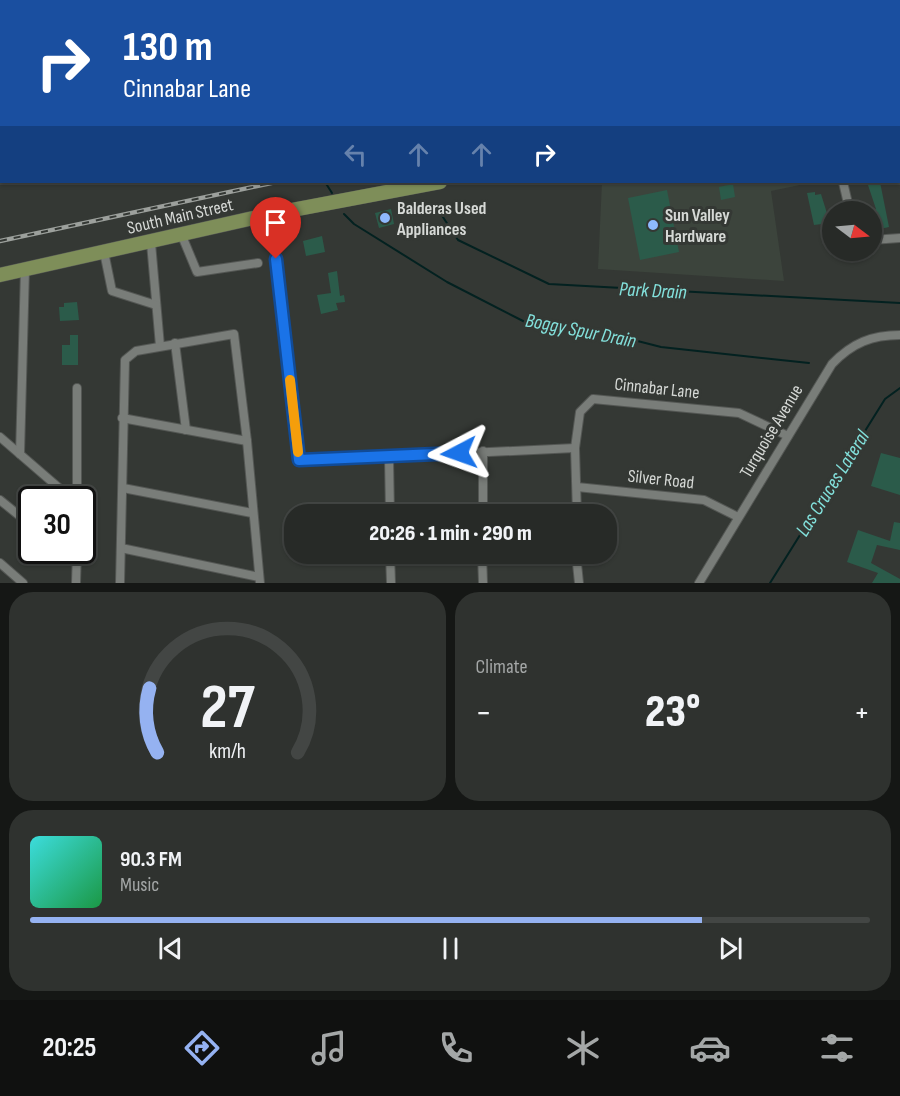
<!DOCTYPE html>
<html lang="en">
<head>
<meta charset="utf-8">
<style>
	:root { --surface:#272a27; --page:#2f322f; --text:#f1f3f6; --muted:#a4a7a7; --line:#434644; --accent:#95b2f1 }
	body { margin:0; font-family:"Sofia Sans Condensed",sans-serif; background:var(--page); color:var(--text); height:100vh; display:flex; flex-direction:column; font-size:22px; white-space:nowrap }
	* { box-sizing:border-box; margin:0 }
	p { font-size:20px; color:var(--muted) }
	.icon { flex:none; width:33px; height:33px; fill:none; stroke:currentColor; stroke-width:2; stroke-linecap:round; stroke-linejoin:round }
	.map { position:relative; height:583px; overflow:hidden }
	.drawer { display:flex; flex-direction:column; gap:9px; padding:9px; background:#151715; flex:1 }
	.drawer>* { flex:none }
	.banner { position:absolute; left:0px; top:0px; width:900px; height:183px; box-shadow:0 2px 4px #0004,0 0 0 2px var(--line); background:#1a4fa0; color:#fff; overflow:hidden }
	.needle { width:39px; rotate:106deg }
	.fabs { position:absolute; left:822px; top:201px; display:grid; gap:12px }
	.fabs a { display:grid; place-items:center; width:60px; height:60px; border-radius:50%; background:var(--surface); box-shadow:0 2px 4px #0004,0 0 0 2px var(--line); font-size:30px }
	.speed { position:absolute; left:18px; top:486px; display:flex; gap:12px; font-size:30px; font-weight:700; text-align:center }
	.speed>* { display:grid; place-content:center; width:78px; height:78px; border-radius:50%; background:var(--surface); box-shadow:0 2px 4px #0004,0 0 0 2px var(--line); line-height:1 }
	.speed .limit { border:3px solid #111; border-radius:9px; background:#fff; color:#111 }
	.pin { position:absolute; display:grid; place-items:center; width:51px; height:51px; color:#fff; margin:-62px -26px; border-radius:50% 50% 50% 0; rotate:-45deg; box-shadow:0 0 6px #0007 }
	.pin .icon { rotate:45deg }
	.me { position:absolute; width:66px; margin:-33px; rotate:266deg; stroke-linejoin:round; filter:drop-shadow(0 0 4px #0008) }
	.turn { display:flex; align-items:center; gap:21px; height:126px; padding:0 24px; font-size:27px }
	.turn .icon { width:78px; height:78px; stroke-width:2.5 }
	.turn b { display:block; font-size:42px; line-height:51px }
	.lanes { display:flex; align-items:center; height:57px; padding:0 24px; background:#0003; justify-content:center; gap:30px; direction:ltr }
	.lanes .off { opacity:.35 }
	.big { font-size:45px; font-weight:800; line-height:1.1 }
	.drawer .tile { flex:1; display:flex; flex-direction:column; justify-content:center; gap:9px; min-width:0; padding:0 21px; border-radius:24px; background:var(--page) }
	.drawer .dial { align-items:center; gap:0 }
	.dial svg { height:156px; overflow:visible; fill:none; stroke:var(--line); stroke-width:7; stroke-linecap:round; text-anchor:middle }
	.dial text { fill:var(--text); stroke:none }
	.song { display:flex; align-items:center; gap:18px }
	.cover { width:72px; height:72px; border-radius:9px; background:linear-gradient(135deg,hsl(180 70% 55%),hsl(140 70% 35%)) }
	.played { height:6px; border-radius:3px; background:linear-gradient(90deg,var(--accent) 80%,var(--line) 80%) }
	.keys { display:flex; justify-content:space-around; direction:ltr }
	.heat { display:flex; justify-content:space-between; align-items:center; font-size:33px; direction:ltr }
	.drawer .tiles { flex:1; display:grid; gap:9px; grid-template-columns:1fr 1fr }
	.tile:last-child { grid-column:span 2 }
	.trip { position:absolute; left:284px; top:504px; width:333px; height:60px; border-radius:24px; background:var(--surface); box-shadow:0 2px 4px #0004,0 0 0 2px var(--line); font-weight:800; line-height:60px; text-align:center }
	.tabs { display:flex; height:96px; justify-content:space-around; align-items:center; background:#101110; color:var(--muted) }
	.tabs .icon { width:42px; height:42px }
	.tabs .on { color:var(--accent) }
	.tabs b { font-size:27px; color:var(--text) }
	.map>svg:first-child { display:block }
</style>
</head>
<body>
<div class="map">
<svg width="900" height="583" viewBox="0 0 900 583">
	<rect width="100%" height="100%" fill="#343834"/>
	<path fill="#3c443c" d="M602 182H814L771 191 784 281 598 269Z"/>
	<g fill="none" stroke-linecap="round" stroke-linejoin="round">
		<g stroke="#032120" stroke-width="2">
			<path d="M206 0 207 2"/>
			<path d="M316 0 317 2"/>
			<path d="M325 182 332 193"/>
			<path d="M435 205 458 240 549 284 900 303"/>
			<path d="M344 214 354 224 447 282 525 322 571 324 661 347 809 363"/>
			<path d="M770 583 885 399 900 388"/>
		</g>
	</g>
	<g fill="#2b5b4a">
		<path d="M867 182H880L889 227 875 230 872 210 876 209Z"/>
		<path d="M733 184 735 197 721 200 719 187Z"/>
		<path d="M667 190 679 252 640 260 628 198Z"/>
		<path d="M815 192V195L821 194 830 223 814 225 807 193Z"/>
		<path d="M391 209 394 224 379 228 375 213Z"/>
		<path d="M322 236 325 252 306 256 303 241Z"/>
		<path d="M337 271 340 296 344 295 345 302 336 303 338 310 321 314 317 295 331 293 328 273Z"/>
		<path d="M77 302 79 320 60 321 59 307H64V303Z"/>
		<path d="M70 335H78V365H62V345H70Z"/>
		<path d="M881 453 900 458V495L871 486Z"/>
		<path d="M894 522 900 523V550L877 545 871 563 900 579V583H872L878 573 847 562 858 530 890 541Z"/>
	</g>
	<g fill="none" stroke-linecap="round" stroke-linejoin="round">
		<g stroke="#545754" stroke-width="10">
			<g id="street">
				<path d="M485 0V2"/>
				<path d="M653 0 654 2"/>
				<path d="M778 2 785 0"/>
				<path d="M843 182 850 212"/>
				<path d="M271 214 299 461 575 448"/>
				<path d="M182 236 197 272 258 263"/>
				<path d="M872 240 900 238"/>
				<path d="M151 243 160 346"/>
				<path d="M104 252 112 291 156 305"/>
				<path d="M175 343 186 430"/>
				<path d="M122 418 247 441"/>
				<path d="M0 437 73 500"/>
				<path d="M20 454 25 269"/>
				<path d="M389 458 390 514"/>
				<path d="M577 487 704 500 738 517"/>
				<path d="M123 488 252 513"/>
				<path d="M0 500 32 526"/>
				<path d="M77 500V388"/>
				<path d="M483 514V451"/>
				<path d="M577 514 575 448 580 412 593 399 739 413 788 436"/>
				<path d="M121 548 259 577"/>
				<path d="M60 550 77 564"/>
				<path d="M390 554 391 583"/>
				<path d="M482 554 483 583"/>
				<path d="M576 554 579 583"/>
				<path d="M0 563 23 583"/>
				<path d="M76 583 77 550"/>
				<path d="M120 583 125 360 136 351 234 334 247 441 260 583"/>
				<path d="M699 583 832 364C852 343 872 335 900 335"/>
			</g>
		</g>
		<g stroke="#545754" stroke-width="15">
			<g id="primary">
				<path d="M898 92 900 91"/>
				<path d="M0 275 271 214 440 182"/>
			</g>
		</g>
		<use href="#street" stroke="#797d79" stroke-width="8"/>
		<use href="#primary" stroke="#7e8e59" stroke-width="14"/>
		<g stroke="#9ca09c" stroke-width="4.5">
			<g id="rail">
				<path d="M898 46H900"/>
				<path d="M0 241 276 182"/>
			</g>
		</g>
		<use href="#rail" stroke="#343834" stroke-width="2" stroke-dasharray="7" stroke-linecap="butt"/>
	</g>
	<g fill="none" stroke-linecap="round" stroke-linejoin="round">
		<g stroke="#114b97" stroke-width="15">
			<path id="route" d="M276 259 299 460 459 453"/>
		</g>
		<use href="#route" stroke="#1a73e8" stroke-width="10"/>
		<path stroke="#f59e0b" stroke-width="10" d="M290 380 298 452"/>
	</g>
	<g fill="#8eb9fd" stroke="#343834" stroke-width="2">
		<circle cx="385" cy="218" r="6"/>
		<circle cx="653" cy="225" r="6"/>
	</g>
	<g text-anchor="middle" stroke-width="6" stroke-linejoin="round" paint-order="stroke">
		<g font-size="18" font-weight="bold" fill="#d6d9d6" stroke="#343834" text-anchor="start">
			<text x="397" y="214">Balderas Used<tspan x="397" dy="21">Appliances</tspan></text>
			<text x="665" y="221">Sun Valley<tspan x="665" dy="21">Hardware</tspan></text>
		</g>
		<g font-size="18" fill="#d6d9d6" stroke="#343834">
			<text transform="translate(180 216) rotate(-13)" y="6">South Main Street</text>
			<text transform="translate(657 388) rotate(6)" y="6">Cinnabar Lane</text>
			<text transform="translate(771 431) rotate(-59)" y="6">Turquoise Avenue</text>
			<text transform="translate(661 479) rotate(6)" y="6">Silver Road</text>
		</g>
		<g font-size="20" font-style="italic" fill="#83e1dc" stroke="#343834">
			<text transform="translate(653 290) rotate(3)" y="7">Park Drain</text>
			<text transform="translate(581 330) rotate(11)" y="7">Boggy Spur Drain</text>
			<text transform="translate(832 483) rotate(-58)" y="7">Las Cruces Lateral</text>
		</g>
	</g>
</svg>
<div class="fabs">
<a><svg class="needle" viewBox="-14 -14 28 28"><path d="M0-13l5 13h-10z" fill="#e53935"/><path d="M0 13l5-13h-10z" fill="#a4a7a7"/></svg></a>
</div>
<div class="speed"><div class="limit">30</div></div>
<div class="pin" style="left:276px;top:259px;background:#d93025"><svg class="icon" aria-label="arrive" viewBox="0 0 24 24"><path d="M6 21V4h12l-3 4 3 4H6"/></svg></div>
<svg class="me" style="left:459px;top:453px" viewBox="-20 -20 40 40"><path d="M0-17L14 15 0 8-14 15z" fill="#1a73e8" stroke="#fff" stroke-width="4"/></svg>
<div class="trip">20:26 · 1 min · 290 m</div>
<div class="banner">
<div class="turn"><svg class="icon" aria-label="right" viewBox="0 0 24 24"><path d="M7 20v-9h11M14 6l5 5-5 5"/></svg><div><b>130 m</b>Cinnabar Lane</div></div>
<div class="lanes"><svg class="icon off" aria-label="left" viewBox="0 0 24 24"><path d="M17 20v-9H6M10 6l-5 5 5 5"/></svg><svg class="icon off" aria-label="ahead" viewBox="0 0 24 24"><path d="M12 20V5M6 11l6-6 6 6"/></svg><svg class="icon off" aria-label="ahead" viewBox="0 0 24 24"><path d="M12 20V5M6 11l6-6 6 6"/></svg><svg class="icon" aria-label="right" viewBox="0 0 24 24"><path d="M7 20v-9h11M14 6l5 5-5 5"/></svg></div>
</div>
</div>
<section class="drawer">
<div class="tiles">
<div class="tile dial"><svg viewBox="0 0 100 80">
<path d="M14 69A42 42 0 1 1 86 69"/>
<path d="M14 69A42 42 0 0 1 10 36" stroke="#95b2f1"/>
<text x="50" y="56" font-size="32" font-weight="700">27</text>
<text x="50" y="72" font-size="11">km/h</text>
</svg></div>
<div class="tile"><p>Climate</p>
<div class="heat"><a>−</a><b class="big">23°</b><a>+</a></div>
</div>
<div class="tile">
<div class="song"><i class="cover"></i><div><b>90.3 FM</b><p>Music</p></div></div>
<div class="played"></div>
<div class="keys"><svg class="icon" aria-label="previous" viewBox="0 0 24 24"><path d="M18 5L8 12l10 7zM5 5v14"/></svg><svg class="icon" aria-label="pause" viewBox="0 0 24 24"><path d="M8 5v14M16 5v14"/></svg><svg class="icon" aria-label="next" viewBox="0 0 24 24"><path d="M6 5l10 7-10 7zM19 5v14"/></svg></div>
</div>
</div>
</section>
<nav class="tabs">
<b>20:25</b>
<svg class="icon on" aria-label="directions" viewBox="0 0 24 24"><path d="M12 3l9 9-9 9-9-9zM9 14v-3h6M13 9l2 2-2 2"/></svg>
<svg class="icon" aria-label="music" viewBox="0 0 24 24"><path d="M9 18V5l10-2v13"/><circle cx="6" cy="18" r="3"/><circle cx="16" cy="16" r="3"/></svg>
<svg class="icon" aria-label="phone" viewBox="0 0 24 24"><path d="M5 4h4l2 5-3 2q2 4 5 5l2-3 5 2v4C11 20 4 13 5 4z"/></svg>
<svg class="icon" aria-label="climate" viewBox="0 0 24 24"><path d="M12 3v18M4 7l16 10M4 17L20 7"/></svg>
<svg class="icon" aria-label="car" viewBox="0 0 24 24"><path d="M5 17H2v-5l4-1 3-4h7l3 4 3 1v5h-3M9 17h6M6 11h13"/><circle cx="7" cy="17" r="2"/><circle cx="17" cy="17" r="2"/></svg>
<svg class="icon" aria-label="filters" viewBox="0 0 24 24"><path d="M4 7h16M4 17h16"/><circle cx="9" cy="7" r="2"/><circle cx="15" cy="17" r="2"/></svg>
</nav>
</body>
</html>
